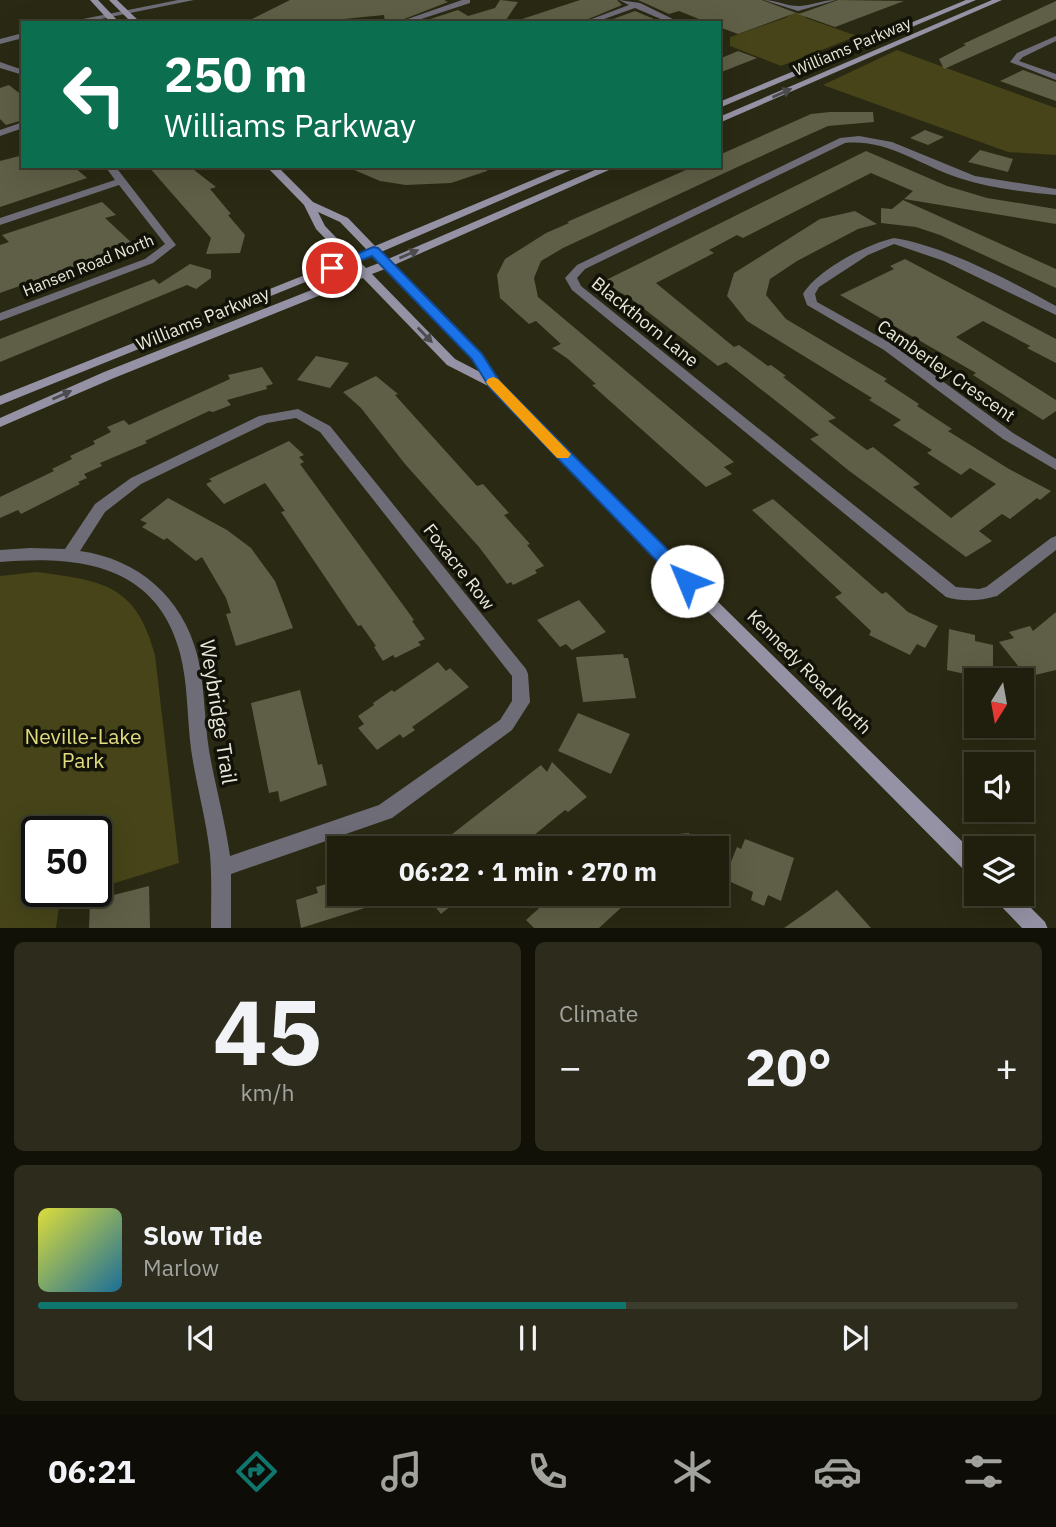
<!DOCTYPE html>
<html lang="en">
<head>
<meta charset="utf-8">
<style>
	:root { --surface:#201f0e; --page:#2d2c1c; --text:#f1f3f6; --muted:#a2a29e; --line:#3d3d2e; --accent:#0f766e }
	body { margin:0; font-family:"IBM Plex Sans",sans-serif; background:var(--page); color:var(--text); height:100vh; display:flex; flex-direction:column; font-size:26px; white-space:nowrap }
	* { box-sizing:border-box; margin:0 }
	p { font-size:23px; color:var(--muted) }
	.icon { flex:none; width:38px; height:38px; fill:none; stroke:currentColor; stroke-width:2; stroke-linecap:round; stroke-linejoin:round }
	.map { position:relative; height:928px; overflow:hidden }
	.panel { display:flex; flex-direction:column; gap:14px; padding:14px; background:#121108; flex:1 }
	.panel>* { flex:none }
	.hud { position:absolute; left:21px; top:21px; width:700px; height:147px; border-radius:0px; box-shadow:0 7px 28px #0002,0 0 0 2px var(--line); background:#0b6e4f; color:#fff; overflow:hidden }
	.needle { width:46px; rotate:191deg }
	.tools { position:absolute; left:964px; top:668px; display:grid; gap:14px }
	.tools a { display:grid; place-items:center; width:70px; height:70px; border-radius:0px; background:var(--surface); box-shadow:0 7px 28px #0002,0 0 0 2px var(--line); font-size:35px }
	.speed { position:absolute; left:21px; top:816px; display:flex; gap:14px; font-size:35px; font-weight:700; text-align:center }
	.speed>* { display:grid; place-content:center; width:91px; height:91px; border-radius:50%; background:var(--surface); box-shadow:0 7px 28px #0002,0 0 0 2px var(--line); line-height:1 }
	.speed .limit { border:4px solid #111; border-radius:10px; background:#fff; color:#111 }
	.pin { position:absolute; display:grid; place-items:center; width:60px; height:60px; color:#fff; margin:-30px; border:4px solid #fff; border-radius:50%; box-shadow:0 2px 7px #0007 }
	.me { position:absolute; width:77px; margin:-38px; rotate:315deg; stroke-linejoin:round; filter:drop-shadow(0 0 5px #0008) }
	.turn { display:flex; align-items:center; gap:24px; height:147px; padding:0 28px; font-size:32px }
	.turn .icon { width:91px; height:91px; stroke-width:2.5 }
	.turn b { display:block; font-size:49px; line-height:60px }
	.big { font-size:52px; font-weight:700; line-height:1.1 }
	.panel .tile { flex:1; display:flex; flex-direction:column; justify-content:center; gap:10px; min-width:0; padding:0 24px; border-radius:10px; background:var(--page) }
	.panel .dial { align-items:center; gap:0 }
	.dial b { font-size:91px; line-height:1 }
	.song { display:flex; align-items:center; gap:21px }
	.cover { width:84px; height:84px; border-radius:10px; background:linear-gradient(135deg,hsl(60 70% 55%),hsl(200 70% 35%)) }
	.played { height:7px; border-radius:4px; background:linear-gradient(90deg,var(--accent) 60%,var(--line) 60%) }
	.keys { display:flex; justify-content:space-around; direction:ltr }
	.heat { display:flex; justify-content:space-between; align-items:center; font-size:38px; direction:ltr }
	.panel .tiles { flex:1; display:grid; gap:14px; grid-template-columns:1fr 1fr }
	.tile:last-child { grid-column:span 2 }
	.trip { position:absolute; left:327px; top:836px; width:402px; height:70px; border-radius:0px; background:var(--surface); box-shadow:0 7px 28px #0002,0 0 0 2px var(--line); font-weight:700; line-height:70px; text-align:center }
	.tabs { display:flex; height:112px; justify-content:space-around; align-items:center; background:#0d0c06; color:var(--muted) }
	.tabs .icon { width:49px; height:49px }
	.tabs .current { color:var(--accent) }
	.tabs b { font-size:32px; color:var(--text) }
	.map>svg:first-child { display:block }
</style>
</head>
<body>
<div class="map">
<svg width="1056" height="929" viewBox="0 0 1056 929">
	<rect width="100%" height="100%" fill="#2a2913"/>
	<g fill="#464418">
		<path d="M793 13H802L806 18 857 36 781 66 730 46V37L785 18Z"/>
		<path d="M897 50 1056 108V155L1008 152 823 85Z"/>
		<path d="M37 572C103 581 136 584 155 655L179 863 96 889V831H37V891H89L60 899 56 928H0V576Z"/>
	</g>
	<g fill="#5f5e46">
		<path d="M290 0H444L448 2 394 23H385L384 15 304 23H244Z"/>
		<path d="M500 0 518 2 504 23H418L458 10 468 16 495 8Z"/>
		<path d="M580 0H617L622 5 579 23H519V20Z"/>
		<path d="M638 0H762L799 14 838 0 904 1 835 27 795 13 738 34 719 27V23H709L679 11 669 14Z"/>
		<path d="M1056 1V19L944 69 939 59 966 45 963 44Z"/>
		<path d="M635 11 654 19 644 23H602Z"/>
		<path d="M738 51 757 58 719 73V59Z"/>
		<path d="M1023 70 1056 82V101L1000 81Z"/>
		<path d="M9 85 23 96V120L6 125 0 119V88Z"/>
		<path d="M830 112H873L874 122 828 126 744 164 563 248 541 261 534 278 538 297 734 462 724 467 732 474 706 487 592 385 596 384 568 359 552 348 561 344 536 321 529 324 500 298 497 275 505 259 546 233 569 223 567 222 695 166H719V155L811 114Z"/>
		<path d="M925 130 944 137 928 145 910 138Z"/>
		<path d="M980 150 1013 159 1008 172 968 162Z"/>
		<path d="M866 151 947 186 987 198 1056 209V224L904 199 913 191 871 173 743 238 737 235 709 250 714 253 656 283 734 347 739 345 768 366 771 365 786 376 783 377 836 418 828 421 867 450 873 447 896 465 920 484 913 487 951 518 996 484 970 468 961 475 927 453 932 450 893 425 901 420 869 400 872 398 747 321 727 296 734 273 820 219 855 211 877 224 858 229 797 261 770 279 766 295 786 319 887 379 884 381 919 404 917 406 952 429 948 431 1009 469 1051 491 1040 500 1037 498 1010 519 1002 514 979 531 992 541 966 557 848 470 810 439 819 435 734 368 726 362 718 366 630 298 602 282Z"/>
		<path d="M23 155V166H73L87 178 0 207V161Z"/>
		<path d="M148 166H189L216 187 210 189 231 214 228 215 245 235 240 253 206 254 211 238Z"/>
		<path d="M345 166H487V171L451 183 406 185 380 181Z"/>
		<path d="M903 200 1056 269V288L940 235 916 227 881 223V208L892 209Z"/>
		<path d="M102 202 116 215 105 218 134 245 0 293V245L9 242 2 235Z"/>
		<path d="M905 259 1056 339V363L1027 348 1030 346 983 321 956 337 1056 400V411L1043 420 973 375 976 373 840 295 894 269 890 266Z"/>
		<path d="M190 264 211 270V278L196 289 187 285 0 362V339L154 279 159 284Z"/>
		<path d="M316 356 349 363 330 388 297 380Z"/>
		<path d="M262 367 273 384 266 386 267 389 227 400 231 405 213 412 209 411 145 441 147 443 100 463 102 466 84 474 87 478 78 482 80 484 21 514 18 510 0 518V497L54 471 52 469 72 459 70 456 95 444 93 441 111 432 107 427 124 420 129 425 230 379 228 375Z"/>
		<path d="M376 376 398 394 395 395 477 486 483 484 509 513 504 515 530 544 527 545 544 566 535 570 537 573 513 585 511 582 507 584 479 547 405 464 361 408 343 392Z"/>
		<path d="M289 441 304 455 299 457 304 462 300 464 414 620 412 621 425 639 418 642 421 645 395 658 393 655 383 661 374 647 376 646 361 625 358 626 281 512 285 511 265 483 224 504 206 484 212 481 209 479Z"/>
		<path d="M168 498 227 530 251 548 275 581 293 628 236 646 226 614 231 613 226 598 202 557 196 561 167 538 164 540 142 527 147 523 140 520Z"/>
		<path d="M773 499 882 594 886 592 908 612 938 626 925 648 917 644 910 655 869 635 871 631 835 597 842 593 752 510Z"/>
		<path d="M579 600 606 632 572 650 566 644 560 647 537 620Z"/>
		<path d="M1056 612V670L1027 677 999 642 1014 638 1009 632 1030 626 1033 631Z"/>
		<path d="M949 629 975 635V641L993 645V671L983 669V678L947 670Z"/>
		<path d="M623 654 624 658H628L636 698 583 702 576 657Z"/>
		<path d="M438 662 446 671 450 668 469 687 412 727 415 730 403 738 400 734 377 750 358 728 364 724 358 716 374 705 373 703 392 690 394 692Z"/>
		<path d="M300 690 318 765 322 764 327 785 280 802 278 791 269 793 251 703Z"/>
		<path d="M578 713 630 734 611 774 558 751Z"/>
		<path d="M552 762 587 797 568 812 565 810 517 849H433L541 765 547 772Z"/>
		<path d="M689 833 693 849H618V840Z"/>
		<path d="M745 839 794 858 781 901 768 895 764 906 751 900 753 892 724 879 737 847 741 849Z"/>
		<path d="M340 880V894H400V897L301 928 296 900 318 893 316 887Z"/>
		<path d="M149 886 150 928H89L90 901Z"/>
		<path d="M837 890 871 928H784L807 912Z"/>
		<path d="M425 894H465L441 914Z"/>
		<path d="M555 894H636L599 928H534L526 920Z"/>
	</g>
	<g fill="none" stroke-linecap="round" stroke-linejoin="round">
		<g fill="#6d6c77" fill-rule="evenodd">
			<path d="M178 0H194L81 23H63Z"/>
			<path d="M462 0H470V3L409 23H396Z"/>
			<path d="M619 0 640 3 681 23H670L635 8 593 23H581L629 5Z"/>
			<path d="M764 0C776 0 789 7 800 6 812 5 823 0 836 0L798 11Z"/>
			<path d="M23 33V38L0 44V39Z"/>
			<path d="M1056 36V41L1023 57 1019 61 1056 74V80L1010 62 1017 53Z"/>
			<path d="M0 62 23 70V75L0 68Z"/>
			<path d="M23 122V128L0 136V130Z"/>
			<path d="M859 136 892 142 975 176 1056 189V195C1023 192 990 188 959 178 919 165 888 139 845 143L585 269 577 278 581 286 956 587 979 589 986 587 1051 538 1056 536V550L997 596C980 601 963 602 946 597L572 290 565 278 577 265 840 138Z"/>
			<path d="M105 166H115L176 245 153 263 0 321V313L145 259 165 244 119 185 0 225V218L115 180Z"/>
			<path d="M894 238C945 246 1011 281 1056 306V315L944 261 894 244 868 255 819 287 815 294 817 302 892 344 1013 433 1056 459V470L1003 439 884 350 807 305 803 294C817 270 867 244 894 238Z"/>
			<path d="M298 409 330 426 526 669 528 674 530 702 512 730 392 818 231 874V929H211C211 904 212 879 210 854 206 818 196 784 191 749 187 717 188 684 180 653 157 564 78 555 0 562V550L30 548 65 549 95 504 131 478 259 416ZM296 418 320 432 512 676V701L500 720 379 805 230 856C225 820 215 785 209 750 204 718 205 685 197 654 182 597 138 559 80 551L105 512 141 484 267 423Z"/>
		</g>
		<g fill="#9492a4" fill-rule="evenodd">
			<path d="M90 0H98L120 23H111Z"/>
			<path d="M109 0H117L141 23H132Z"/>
			<path d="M966 0H976L719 108V102Z"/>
			<path d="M992 0H1002L719 123V117Z"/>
			<path d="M266 166H277L313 202 348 218 375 246 566 166H580L381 252 388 259 604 166H618L394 265 481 354 500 382 654 539 976 855V877L969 875 644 547 490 387 447 365 363 278 114 378 0 427V418L104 372 357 272 350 264 0 405V396L345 259 316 229 304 205ZM318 212 340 222 367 250 353 255 325 226ZM372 255 379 263 366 268 359 261ZM385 269 472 359 480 372 455 359 372 274Z"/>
			<path d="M993 894H1017L1045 922 1048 929H1023L996 901Z"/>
		</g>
	</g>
	<defs><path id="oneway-solid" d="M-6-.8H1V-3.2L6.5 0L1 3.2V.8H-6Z" transform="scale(1.75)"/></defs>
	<g fill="#4c4c4e">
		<use href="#oneway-solid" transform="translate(782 93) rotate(-24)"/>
		<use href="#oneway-solid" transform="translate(409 254) rotate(-23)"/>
		<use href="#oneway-solid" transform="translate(425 335) rotate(46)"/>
		<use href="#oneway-solid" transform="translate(62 395) rotate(-24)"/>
	</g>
	<path fill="#1a73e8" stroke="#114b97" stroke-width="2" d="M373 247 378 248 482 354 500 382 694 576 696 581 694 586H681L490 388 472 359 372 256 336 270 332 272 326 268Z"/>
	<path fill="#f59e0b" d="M493 377 498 379 568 451 571 454 568 458H557L488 385 486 382 488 379Z"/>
	<g text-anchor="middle" stroke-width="7" stroke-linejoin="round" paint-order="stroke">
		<g font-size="16" fill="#e9e9db" stroke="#121208">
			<text transform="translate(852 46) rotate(-23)" y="6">Williams Parkway</text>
			<text transform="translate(88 265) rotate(-22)" y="6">Hansen Road North</text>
		</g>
		<g font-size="18" fill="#e9e9db" stroke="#121208">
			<text transform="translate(203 319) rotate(-22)" y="6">Williams Parkway</text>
			<text transform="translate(645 322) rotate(39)" y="6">Blackthorn Lane</text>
			<text transform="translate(946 371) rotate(35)" y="6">Camberley Crescent</text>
			<text transform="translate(459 567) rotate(52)" y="6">Foxacre Row</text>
			<text transform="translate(809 672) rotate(45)" y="6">Kennedy Road North</text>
		</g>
		<g font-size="21" fill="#e9e9db" stroke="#121208">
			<text transform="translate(218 712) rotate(81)" y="7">Weybridge Trail</text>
		</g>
		<g font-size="21" fill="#e0dc7f" stroke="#121208">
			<text x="83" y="744">Neville-Lake<tspan x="83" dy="24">Park</tspan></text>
		</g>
	</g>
</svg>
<div class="tools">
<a><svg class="needle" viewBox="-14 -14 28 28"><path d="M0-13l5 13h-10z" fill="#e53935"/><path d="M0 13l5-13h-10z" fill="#a2a29e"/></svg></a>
<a><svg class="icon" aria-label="sound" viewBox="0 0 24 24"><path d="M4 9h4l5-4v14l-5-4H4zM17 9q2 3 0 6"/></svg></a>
<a><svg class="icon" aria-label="layers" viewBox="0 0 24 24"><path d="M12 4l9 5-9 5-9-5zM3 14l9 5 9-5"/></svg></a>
</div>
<div class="speed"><div class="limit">50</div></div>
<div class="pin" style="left:332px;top:268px;background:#d93025"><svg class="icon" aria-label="arrive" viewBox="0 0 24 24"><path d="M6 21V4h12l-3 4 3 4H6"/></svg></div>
<svg class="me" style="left:687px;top:581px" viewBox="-20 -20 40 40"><circle r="19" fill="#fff"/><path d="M0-13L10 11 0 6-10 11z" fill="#1a73e8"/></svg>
<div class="trip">06:22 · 1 min · 270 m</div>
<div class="hud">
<div class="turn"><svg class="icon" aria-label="left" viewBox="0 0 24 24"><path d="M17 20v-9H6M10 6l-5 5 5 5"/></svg><div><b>250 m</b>Williams Parkway</div></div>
</div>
</div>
<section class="panel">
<div class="tiles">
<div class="tile dial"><b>45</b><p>km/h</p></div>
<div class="tile"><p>Climate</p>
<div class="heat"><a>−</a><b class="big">20°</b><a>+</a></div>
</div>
<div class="tile">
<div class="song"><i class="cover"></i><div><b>Slow Tide</b><p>Marlow</p></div></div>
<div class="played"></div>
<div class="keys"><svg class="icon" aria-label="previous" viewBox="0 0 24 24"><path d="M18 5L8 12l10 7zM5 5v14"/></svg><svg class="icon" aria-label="pause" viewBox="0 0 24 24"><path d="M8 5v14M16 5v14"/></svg><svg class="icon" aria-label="next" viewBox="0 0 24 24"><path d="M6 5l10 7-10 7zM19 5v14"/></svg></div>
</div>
</div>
</section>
<nav class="tabs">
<b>06:21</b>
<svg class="icon current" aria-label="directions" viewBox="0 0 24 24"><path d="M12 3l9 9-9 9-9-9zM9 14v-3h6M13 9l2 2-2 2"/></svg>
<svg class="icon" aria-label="music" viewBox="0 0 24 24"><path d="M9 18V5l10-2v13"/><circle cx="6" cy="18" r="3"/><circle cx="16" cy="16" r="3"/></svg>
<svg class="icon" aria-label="phone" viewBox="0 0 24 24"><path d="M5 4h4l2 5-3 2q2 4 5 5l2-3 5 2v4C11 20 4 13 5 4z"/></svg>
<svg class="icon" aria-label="climate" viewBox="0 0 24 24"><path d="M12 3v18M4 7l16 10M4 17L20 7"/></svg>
<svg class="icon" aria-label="car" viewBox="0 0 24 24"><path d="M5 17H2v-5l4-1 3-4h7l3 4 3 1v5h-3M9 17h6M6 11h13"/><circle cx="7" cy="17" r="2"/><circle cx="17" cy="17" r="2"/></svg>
<svg class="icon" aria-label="filters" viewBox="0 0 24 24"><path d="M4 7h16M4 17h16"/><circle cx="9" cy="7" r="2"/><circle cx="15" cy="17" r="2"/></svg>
</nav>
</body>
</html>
